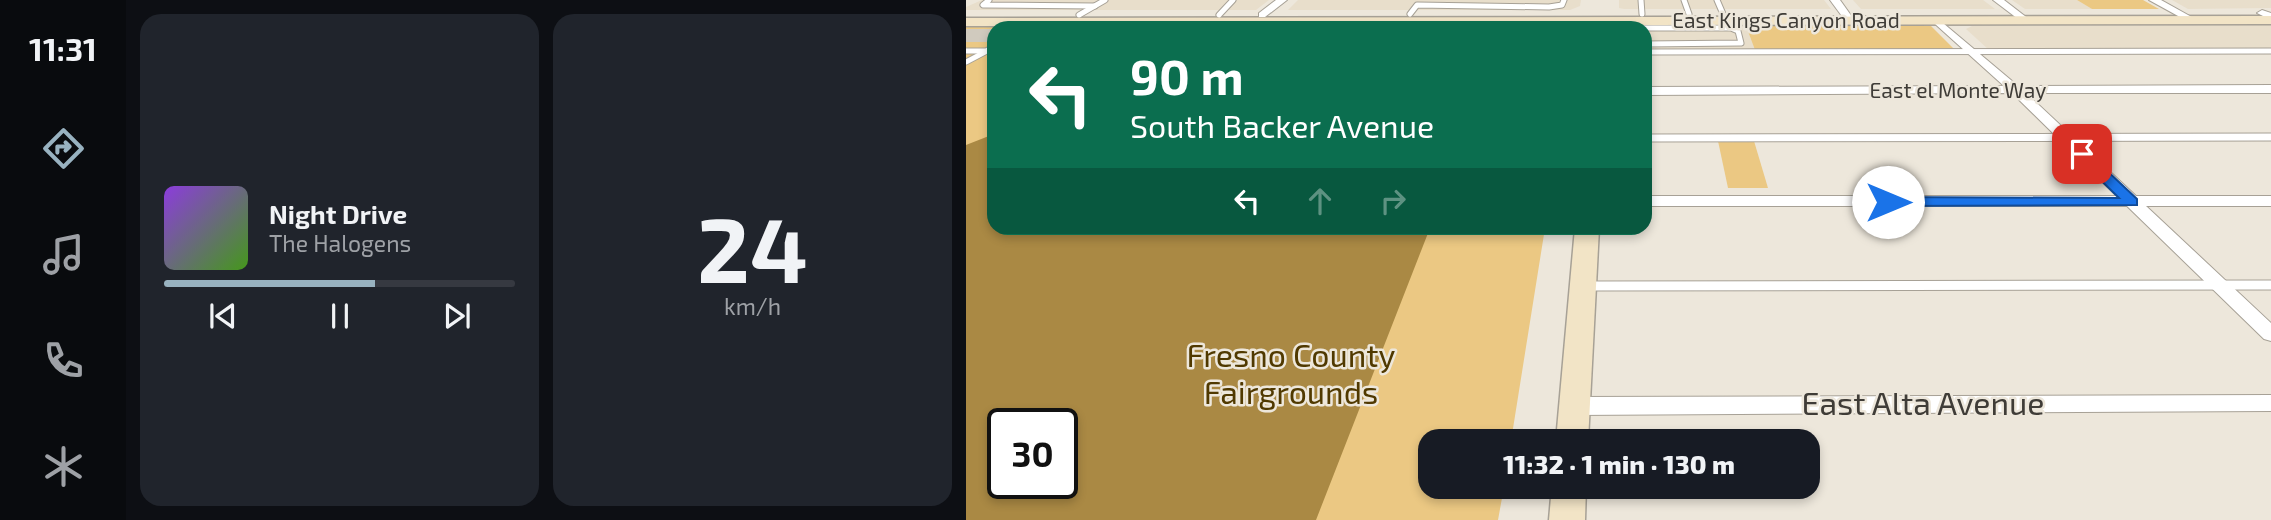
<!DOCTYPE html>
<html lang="en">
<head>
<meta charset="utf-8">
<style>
	:root { --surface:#171b24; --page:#20242c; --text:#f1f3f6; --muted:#9ea1a6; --line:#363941; --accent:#98b2c0 }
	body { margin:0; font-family:"Exo 2",sans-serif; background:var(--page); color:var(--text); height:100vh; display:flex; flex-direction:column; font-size:26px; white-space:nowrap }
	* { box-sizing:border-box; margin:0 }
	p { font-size:23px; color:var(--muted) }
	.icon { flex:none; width:38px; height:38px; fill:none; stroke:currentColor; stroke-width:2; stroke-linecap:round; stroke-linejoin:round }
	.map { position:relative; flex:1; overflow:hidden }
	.side { display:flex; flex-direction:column; gap:14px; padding:14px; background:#0d0f14; width:840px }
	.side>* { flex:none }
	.hud { position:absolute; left:21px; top:21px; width:665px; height:214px; border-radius:21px; box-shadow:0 4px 10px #0003; background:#0b6e4f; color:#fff; overflow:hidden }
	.speed { position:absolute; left:21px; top:408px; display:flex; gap:14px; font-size:35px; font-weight:700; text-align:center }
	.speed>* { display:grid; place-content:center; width:91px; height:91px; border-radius:50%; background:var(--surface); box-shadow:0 4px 10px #0003; line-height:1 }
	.speed .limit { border:4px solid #111; border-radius:10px; background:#fff; color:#111 }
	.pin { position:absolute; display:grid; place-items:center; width:60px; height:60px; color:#fff; margin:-30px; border-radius:14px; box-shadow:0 4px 10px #0006 }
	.me { position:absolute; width:77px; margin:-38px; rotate:90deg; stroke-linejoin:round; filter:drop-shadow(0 0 5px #0008) }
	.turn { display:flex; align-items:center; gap:24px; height:147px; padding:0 28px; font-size:32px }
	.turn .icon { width:91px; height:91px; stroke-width:2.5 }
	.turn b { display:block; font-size:49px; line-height:60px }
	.lanes { display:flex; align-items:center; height:66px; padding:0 28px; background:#0003; justify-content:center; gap:35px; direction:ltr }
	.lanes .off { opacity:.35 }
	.side .tile { flex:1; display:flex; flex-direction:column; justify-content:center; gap:10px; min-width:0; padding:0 24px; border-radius:21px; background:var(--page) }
	.side .dial { align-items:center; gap:0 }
	.dial b { font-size:91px; line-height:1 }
	.song { display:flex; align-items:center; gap:21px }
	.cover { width:84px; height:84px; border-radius:10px; background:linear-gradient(135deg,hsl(270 70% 55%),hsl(100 70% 35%)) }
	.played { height:7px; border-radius:4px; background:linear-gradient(90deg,var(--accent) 60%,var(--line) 60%) }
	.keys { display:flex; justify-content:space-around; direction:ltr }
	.side .tiles { flex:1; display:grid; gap:14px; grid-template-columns:repeat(2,1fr) }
	.trip { position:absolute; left:452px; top:429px; width:402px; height:70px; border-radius:21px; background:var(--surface); box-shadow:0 4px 10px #0003; font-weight:800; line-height:70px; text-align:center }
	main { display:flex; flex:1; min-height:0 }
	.menu { display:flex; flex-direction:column; width:126px; justify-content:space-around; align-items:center; background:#090b0e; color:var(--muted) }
	.menu .icon { width:49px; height:49px }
	.menu .selected { color:var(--accent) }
	.menu b { font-size:32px; color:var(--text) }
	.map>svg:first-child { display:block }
</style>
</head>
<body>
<main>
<nav class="menu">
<b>11:31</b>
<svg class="icon selected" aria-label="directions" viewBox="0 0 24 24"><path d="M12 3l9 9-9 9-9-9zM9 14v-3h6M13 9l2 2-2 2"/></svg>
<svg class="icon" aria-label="music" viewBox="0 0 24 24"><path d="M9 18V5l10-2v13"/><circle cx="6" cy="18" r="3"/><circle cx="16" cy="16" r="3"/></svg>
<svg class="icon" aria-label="phone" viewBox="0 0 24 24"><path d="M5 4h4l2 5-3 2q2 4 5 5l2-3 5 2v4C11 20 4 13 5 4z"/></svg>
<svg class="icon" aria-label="climate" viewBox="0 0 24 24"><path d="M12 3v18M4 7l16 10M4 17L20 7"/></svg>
</nav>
<section class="side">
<div class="tiles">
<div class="tile">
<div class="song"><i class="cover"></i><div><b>Night Drive</b><p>The Halogens</p></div></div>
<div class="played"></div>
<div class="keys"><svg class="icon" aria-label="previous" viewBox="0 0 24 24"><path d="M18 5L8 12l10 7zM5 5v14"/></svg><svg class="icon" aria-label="pause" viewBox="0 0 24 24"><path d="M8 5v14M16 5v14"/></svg><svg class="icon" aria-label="next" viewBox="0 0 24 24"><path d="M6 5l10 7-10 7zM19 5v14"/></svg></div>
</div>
<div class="tile dial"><b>24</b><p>km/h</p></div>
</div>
</section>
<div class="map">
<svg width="1305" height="520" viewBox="0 0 1305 520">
	<rect width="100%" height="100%" fill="#ede7db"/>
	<g fill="#e8decb">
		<path d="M16 0H303L290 10H0V7Z"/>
		<path d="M332 0H615L614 6 604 10H322Z"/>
		<path d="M653 0H858L865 9H658L653 8Z"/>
		<path d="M887 0H1017L1029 9H895Z"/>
		<path d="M1046 0H1111L1126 9H1059Z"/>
		<path d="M1206 0H1305V8L1222 9Z"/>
		<path d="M1305 25V50H1023L1000 29 1006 26Z"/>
		<path d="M658 26H780L789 50H679V28H653Z"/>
	</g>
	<g fill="#ebc883" fill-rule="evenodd">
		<path d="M1111 0H1177L1193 9H1126Z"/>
		<path d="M604 26 609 28H28V228H579L545 441H464V486L538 487 532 520H0V27ZM37 424H96V483H37Z"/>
		<path d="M780 26H965L989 50H789Z"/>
		<path d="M752 141H788L802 188H762Z"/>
	</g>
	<path fill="#aa8944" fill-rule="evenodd" d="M28 134V228H464L350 520H0V145ZM37 424H96V483H37Z"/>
	<rect fill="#d0cabe" x="0" y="29" width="28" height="13"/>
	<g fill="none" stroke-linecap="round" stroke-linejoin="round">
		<g stroke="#a7a196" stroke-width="7">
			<g id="service-far2">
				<path d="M23 0 17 5 129 6"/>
				<path d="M675 0 676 14"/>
				<path d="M718 0 723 14"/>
				<path d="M751 0 757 14"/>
				<path d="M444 14 451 5 583 7 596 5 598 0"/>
				<path d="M113 15 139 0"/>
				<path d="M253 15 267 0"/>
				<path d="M677 28H765L772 31 775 43 679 44"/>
				<path d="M0 51H20L28 47"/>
				<path d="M679 52 1305 51"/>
				<path d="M0 62 19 52"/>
			</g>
		</g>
		<g stroke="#a7a196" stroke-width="9">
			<path id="service-far1" d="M679 138 1305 137"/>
		</g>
		<g stroke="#a7a196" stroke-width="11">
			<path id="service" d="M621 286 1305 285"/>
		</g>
		<g stroke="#a7a196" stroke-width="2">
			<g id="minor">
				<path d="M310 0H321L299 17H293V13Z"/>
				<path d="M864 0H874L889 21 887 23H881Z"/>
				<path d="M1027 0H1038L1064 20 1056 22Z"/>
				<path d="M1183 0H1195L1231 20 1223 22Z"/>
				<path d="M1296 10 1305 13V20L1291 13Z"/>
				<path d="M971 18 1052 86 1305 85V93H1060L1170 196H1305V206H1180L1305 323V341L1298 339 1161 206H679V196H1151L1046 93 679 95V87L1038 86 968 23V19Z"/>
				<path d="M1305 395V411L608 415 600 412 597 406 600 400 608 397Z"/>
			</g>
		</g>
		<g stroke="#a7a196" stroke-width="3">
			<g id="secondary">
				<path d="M1305 16V24L0 26V18Z"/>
				<path d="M609 228H633L622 441H590Z"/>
				<path d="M586 486H620L619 520H583Z"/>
			</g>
		</g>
		<use href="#service-far2" stroke="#fff" stroke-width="5"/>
		<use href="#service-far1" stroke="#fff" stroke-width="7"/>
		<use href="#service" stroke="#fff" stroke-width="9"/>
		<use href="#minor" fill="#fff" fill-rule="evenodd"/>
		<use href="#secondary" fill="#f2e4c6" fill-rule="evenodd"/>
	</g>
	<path fill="#1a73e8" stroke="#114b97" stroke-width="2" d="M1116 150 1120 151 1171 199V205L922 206 915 202 922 197 1153 198 1111 157V151Z"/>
	<g text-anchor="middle" stroke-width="5" stroke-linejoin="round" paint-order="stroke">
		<g font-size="21" fill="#3f3c37" stroke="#ede7db">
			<text x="820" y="28">East Kings Canyon Road</text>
			<text x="992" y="98">East el Monte Way</text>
		</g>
		<g font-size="32" fill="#503900" stroke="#ede7db">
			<text x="325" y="367">Fresno County<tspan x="325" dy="37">Fairgrounds</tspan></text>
		</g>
		<g font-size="32" fill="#3f3c37" stroke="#ede7db">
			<text x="957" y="415">East Alta Avenue</text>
		</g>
	</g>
</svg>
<div class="speed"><div class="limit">30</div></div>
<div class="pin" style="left:1116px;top:154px;background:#d93025"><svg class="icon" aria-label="arrive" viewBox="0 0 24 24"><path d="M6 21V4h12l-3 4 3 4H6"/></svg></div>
<svg class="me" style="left:922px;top:202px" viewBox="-20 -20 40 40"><circle r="19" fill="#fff"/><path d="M0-13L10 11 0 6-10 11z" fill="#1a73e8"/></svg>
<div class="trip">11:32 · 1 min · 130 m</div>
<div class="hud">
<div class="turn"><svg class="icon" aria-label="left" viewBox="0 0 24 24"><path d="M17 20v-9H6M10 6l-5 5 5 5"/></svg><div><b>90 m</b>South Backer Avenue</div></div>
<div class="lanes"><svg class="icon" aria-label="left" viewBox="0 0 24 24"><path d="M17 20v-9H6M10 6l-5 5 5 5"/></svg><svg class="icon off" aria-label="ahead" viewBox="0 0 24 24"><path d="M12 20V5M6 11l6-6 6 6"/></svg><svg class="icon off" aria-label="right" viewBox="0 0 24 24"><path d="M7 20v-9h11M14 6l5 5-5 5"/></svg></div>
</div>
</div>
</main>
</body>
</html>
